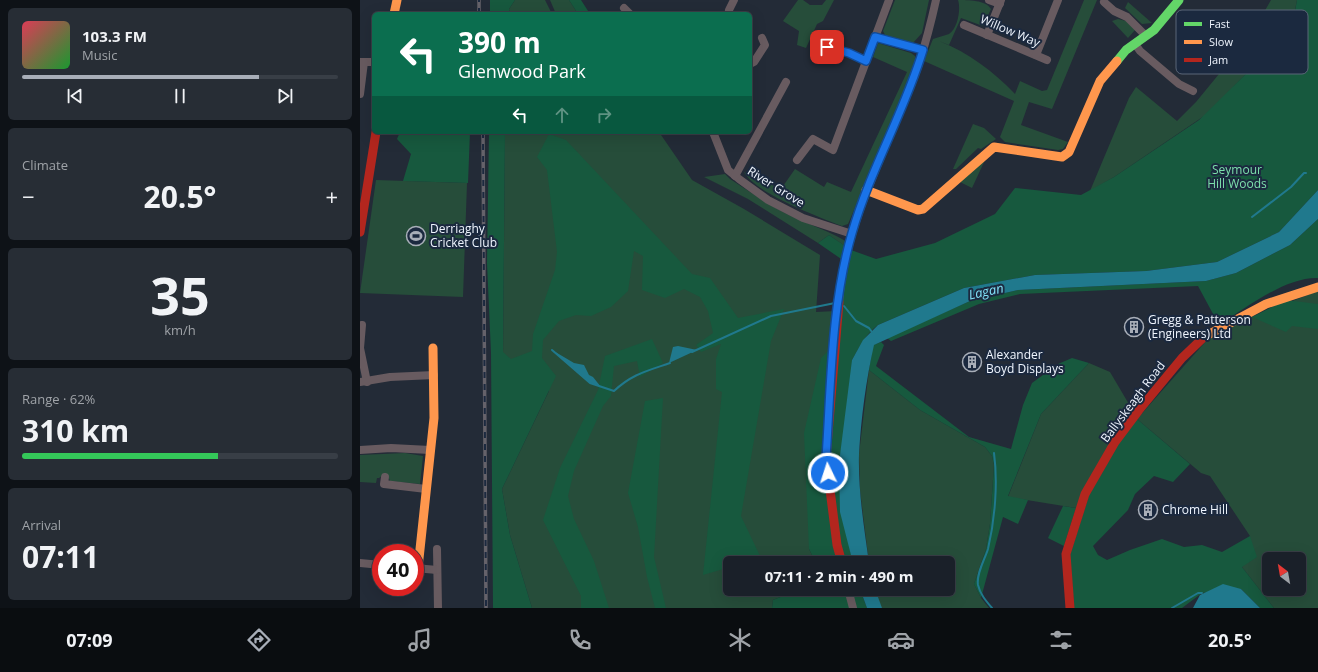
<!DOCTYPE html>
<html lang="en">
<head>
<meta charset="utf-8">
<style>
	:root { --surface:#1a2029; --page:#272d35; --text:#f1f3f6; --muted:#9fa3a8; --line:#383e46; --accent:#a8aeb8 }
	body { margin:0; font-family:"Open Sans",sans-serif; background:var(--page); color:var(--text); height:100vh; display:flex; flex-direction:column; font-size:15px; white-space:nowrap }
	* { box-sizing:border-box; margin:0 }
	p { font-size:13px; color:var(--muted) }
	.icon { flex:none; width:22px; height:22px; fill:none; stroke:currentColor; stroke-width:2; stroke-linecap:round; stroke-linejoin:round }
	.map { position:relative; flex:1; overflow:hidden }
	.details { display:flex; flex-direction:column; gap:8px; padding:8px; background:#0e1217; width:360px }
	.details>* { flex:none }
	.hud { position:absolute; left:12px; top:12px; width:380px; height:122px; border-radius:6px; box-shadow:0 4px 16px #0002,0 0 0 1px var(--line); background:#0b6e4f; color:#fff; overflow:hidden }
	.needle { width:26px; rotate:329deg }
	.buttons { position:absolute; left:902px; top:552px; display:grid; gap:8px }
	.buttons a { display:grid; place-items:center; width:44px; height:44px; border-radius:6px; background:var(--surface); box-shadow:0 4px 16px #0002,0 0 0 1px var(--line); font-size:20px }
	.speed { position:absolute; left:12px; top:544px; display:flex; gap:8px; font-size:20px; font-weight:700; text-align:center }
	.speed>* { display:grid; place-content:center; width:52px; height:52px; border-radius:50%; background:var(--surface); box-shadow:0 4px 16px #0002,0 0 0 1px var(--line); line-height:1 }
	.speed .limit { border:6px solid #d22; background:#fff; color:#111 }
	.pin { position:absolute; display:grid; place-items:center; width:34px; height:34px; color:#fff; margin:-17px; border-radius:8px; box-shadow:0 2px 6px #0006 }
	.me { position:absolute; width:44px; margin:-22px; rotate:356deg; stroke-linejoin:round; filter:drop-shadow(0 0 3px #0008) }
	.turn { display:flex; align-items:center; gap:14px; height:84px; padding:0 20px; font-size:18px }
	.turn .icon { width:52px; height:52px; stroke-width:2.5 }
	.turn b { display:block; font-size:28px; line-height:34px }
	.lanes { display:flex; align-items:center; height:38px; padding:0 20px; background:#0003; justify-content:center; gap:20px; direction:ltr }
	.lanes .off { opacity:.35 }
	.big { font-size:30px; font-weight:700; line-height:1.1 }
	.details .card { flex:1; display:flex; flex-direction:column; justify-content:center; gap:6px; min-width:0; padding:0 14px; border-radius:6px; background:var(--page) }
	.details .dial { align-items:center; gap:0 }
	.dial b { font-size:52px; line-height:1 }
	.song { display:flex; align-items:center; gap:12px }
	.cover { width:48px; height:48px; border-radius:6px; background:linear-gradient(135deg,hsl(350 70% 55%),hsl(130 70% 35%)) }
	.played { height:4px; border-radius:2px; background:linear-gradient(90deg,var(--accent) 75%,var(--line) 75%) }
	.keys { display:flex; justify-content:space-around; direction:ltr }
	.heat { display:flex; justify-content:space-between; align-items:center; font-size:22px; direction:ltr }
	.charge { height:6px; border-radius:3px; background:linear-gradient(90deg,#34c759 62%,var(--line) 0) }
	.trip { position:absolute; left:363px; top:556px; width:232px; height:40px; border-radius:6px; background:var(--surface); box-shadow:0 4px 16px #0002,0 0 0 1px var(--line); font-weight:700; line-height:40px; text-align:center }
	.tabs { display:flex; height:64px; justify-content:space-around; align-items:center; background:#0a0d10; color:var(--muted) }
	.tabs .icon { width:28px; height:28px }
	.tabs .current { color:var(--accent) }
	.tabs b { font-size:18px; color:var(--text) }
	main { display:flex; flex:1; min-height:0 }
	.map>svg:first-child { display:block }
</style>
</head>
<body>
<main>
<section class="details">
<div class="card">
<div class="song"><i class="cover"></i><div><b>103.3 FM</b><p>Music</p></div></div>
<div class="played"></div>
<div class="keys"><svg class="icon" aria-label="previous" viewBox="0 0 24 24"><path d="M18 5L8 12l10 7zM5 5v14"/></svg><svg class="icon" aria-label="pause" viewBox="0 0 24 24"><path d="M8 5v14M16 5v14"/></svg><svg class="icon" aria-label="next" viewBox="0 0 24 24"><path d="M6 5l10 7-10 7zM19 5v14"/></svg></div>
</div>
<div class="card"><p>Climate</p>
<div class="heat"><a>−</a><b class="big">20.5°</b><a>+</a></div>
</div>
<div class="card dial"><b>35</b><p>km/h</p></div>
<div class="card"><p>Range · 62%</p><b class="big">310 km</b><div class="charge"></div></div>
<div class="card"><p>Arrival</p><b class="big">07:11</b></div>
</section>
<div class="map">
<svg width="958" height="608" viewBox="0 0 958 608">
	<rect width="100%" height="100%" fill="#232b37"/>
	<g fill="#264d3a" fill-rule="evenodd">
		<path d="M155 0H185L192 14H150L149 9Z"/>
		<path d="M190 0H209L218 14H196Z"/>
		<path d="M438 0H443L450 5H462L466 0H474L463 21 457 24 446 48 437 45 439 31 423 21Z"/>
		<path d="M535 0H569L562 33 552 44 526 37 523 31Z"/>
		<path d="M598 0C608 0 626 0 631 9L623 26 601 18 589 45 579 41C609 53 633 71 655 94L660 81 682 91 687 90 724 0H737L692 109 669 102 661 125 708 142 703 149 698 150 645 142 640 137 654 101 564 61 573 39C578 37 584 36 589 34 598 28 601 9 598 0Z"/>
		<path d="M911 0H937L935 10 896 64 873 87 958 91 748 224 844 116 754 177 730 191 769 98 776 87 817 121 836 102 891 35Z"/>
		<path d="M768 2 792 23 782 24 765 8Z"/>
		<path d="M758 19 766 21 775 30 768 38 752 21Z"/>
		<path d="M518 43 551 53 555 56 557 64 488 224 482 226C459 217 395 193 384 172L421 189 435 169 464 187 467 182 491 192 547 72 513 57Z"/>
		<path d="M613 124 624 128 636 139 621 149 618 148 596 169H593Z"/>
		<path d="M147 132H299L332 180 384 209 460 255 456 312 476 311 449 549 456 563H370V589H440L413 600 412 608H172L150 535 142 489 189 391 143 353 145 135Z"/>
		<path d="M625 160 612 188 600 182Z"/>
		<path d="M365 174 370 179C390 192 409 205 431 216 450 225 469 231 487 242L485 246 469 235 458 243 388 199 344 177Z"/>
		<path d="M16 180 107 183 103 297 0 293Z"/>
		<path d="M958 291V608H914L882 567 890 536 850 476 841 473 777 419 847 340 889 318ZM909 559H939V589H909Z"/>
		<path d="M729 363 750 372 773 411 716 508 648 497 681 414Z"/>
		<path d="M509 370 560 410 625 447 632 456 634 465 630 524 626 549 614 584 621 598 629 608H522L520 606 515 589H588V563H509L500 490 499 454Z"/>
		<path d="M45 453 63 456 60 484 30 481 28 476 23 475 19 478H17L16 483 0 482V455Z"/>
	</g>
	<g fill="#17593e">
		<path d="M130 0H155L149 9 150 14H130Z"/>
		<path d="M209 0H221L230 14H218Z"/>
		<path d="M937 0H958V190L919 232 857 262 786 271 675 275 604 288 518 325C505 335 500 346 492 360L489 545 493 563H456L449 549 444 433 461 358 473 346 487 263 458 243 469 235 491 250 516 259 575 243 635 214 655 188 721 195 754 177 839 120 896 64 935 11Z"/>
		<path d="M40 132H110L108 183 43 181 51 154 37 139Z"/>
		<path d="M129 132H147L145 135 143 352 151 359 172 351 173 334 195 270 197 252 187 170 177 157 189 134 206 140 332 274 350 278 378 318 424 309 411 341 381 516 401 558 383 563H370V567L343 575 362 392 356 389V359L361 344 341 352 336 345 353 333 348 311 340 297 324 289 305 298 282 290 283 256 274 251 268 291 251 307 231 316 216 315 199 321 183 340 182 358 196 376 142 489 150 535 172 608H133L131 353 127 263Z"/>
		<path d="M958 219V278C925 277 886 308 859 325L838 286 660 294 619 304 531 341 527 338 610 301 658 290 846 281 876 273 930 245Z"/>
		<path d="M926 300 958 304V329L932 326 926 332 892 317Z"/>
		<path d="M292 339 303 363 280 377 277 361 254 366 251 396 243 406 214 471 208 496 214 519 234 561 249 608H221V596L183 520 200 468 238 390 245 356Z"/>
		<path d="M521 342 524 345 516 366 609 437 651 449 663 405 672 383 698 364 712 358 729 363 681 414 648 496 668 500 658 524 643 517 621 598 614 584 626 549 630 524 634 465 632 456 625 447 560 410 509 370 513 345Z"/>
		<path d="M303 398 294 557 306 608H295L287 577 278 527 268 493 285 401Z"/>
		<path d="M777 419 830 464 813 482 794 476 775 494 768 510 733 546 738 555 747 560 770 550 802 539 824 547 842 545 862 552 890 536 897 557 882 567 914 608H900L881 589 842 593 822 608H714L710 555 729 495 759 443Z"/>
		<path d="M703 506 716 508 704 546 688 538Z"/>
		<path d="M440 589H500L507 608H412L413 600Z"/>
	</g>
	<g fill="#20798d">
		<path d="M958 190V219L930 245 876 273 846 281 658 290 610 301 514 345C506 380 501 418 499 454 498 490 504 527 509 563H493L480 512 479 463 492 360 503 340 518 325 604 288 675 275 786 271 857 262 919 232Z"/>
		<path d="M318 346 337 350 309 363 313 347Z"/>
		<path d="M192 350 214 363 224 365 229 375 233 377 241 387 230 383Z"/>
		<path d="M863 584 881 589 900 608H833L840 595Z"/>
		<path d="M500 589H515L522 608H507Z"/>
	</g>
	<g fill="none" stroke-linecap="round" stroke-linejoin="round">
		<g stroke="#20798d" stroke-width="2">
			<path d="M892 217 931 187 944 173H946"/>
			<path d="M484 306 496 321 509 328 512 332"/>
			<path d="M192 350 230 383 254 391C272 374 287 371 310 363"/>
			<path d="M332 352 411 316 475 303"/>
			<path d="M632 608C626 601 620 594 618 585 616 574 625 559 628 549 635 519 638 483 634 453"/>
			<path d="M812 608 838 593H842"/>
		</g>
		<g stroke="#685b60" stroke-width="8">
			<path d="M629 0 640 4"/>
			<path d="M744 2 754 11 767 17 786 36"/>
			<path d="M264 8 270 14"/>
			<path d="M369 10 374 0"/>
			<path d="M604 25 687 60"/>
			<path d="M627 35 641 0"/>
			<path d="M515 37 563 50"/>
			<path d="M775 44 780 51 819 84 833 91"/>
			<path d="M467 47 489 53 506 61"/>
			<path d="M676 55 698 0"/>
			<path d="M0 62H14"/>
			<path d="M390 64 394 62 405 45 402 38"/>
			<path d="M0 94 4 62"/>
			<path d="M353 132 368 170 379 179 408 200 443 218 492 234"/>
			<path d="M437 160 453 139 473 150 529 0"/>
			<path d="M375 176 426 82"/>
			<path d="M479 302C486 216 530 146 558 67 565 45 571 23 576 0"/>
			<path d="M2 325 0 348 7 382"/>
			<path d="M0 382 30 377 74 375"/>
			<path d="M0 450 31 448 70 450"/>
			<path d="M25 477 24 484 66 489"/>
			<path d="M77 549 78 608"/>
			<path d="M0 563 21 565"/>
			<path d="M55 568 77 570"/>
			<path d="M488 589 493 608"/>
		</g>
		<path stroke="#63d668" stroke-width="9" d="M757 61 766 50 794 30 819 0"/>
		<g stroke="#ff974d" stroke-width="9">
			<path d="M34 14 37 0"/>
			<path d="M506 190 558 210 563 209 634 147 702 157 709 152 740 81 757 61"/>
			<path d="M844 337 906 304 958 287"/>
			<path d="M58 568 74 418 73 348"/>
		</g>
		<g stroke="#b3261e" stroke-width="9">
			<path d="M0 232 16 132"/>
			<path d="M479 302 466 458 477 545 482 563"/>
			<path d="M710 608 706 554 725 494 755 442 779 410 822 358 844 337"/>
		</g>
		<g stroke="#65626a" stroke-width="3.5">
			<g id="rail">
				<path d="M119 14V0"/>
				<path d="M123 132 126 608"/>
			</g>
		</g>
		<use href="#rail" stroke="#1b293f" stroke-width="2" stroke-dasharray="6" stroke-linecap="butt"/>
	</g>
	<g fill="none" stroke-linecap="round" stroke-linejoin="round">
		<g stroke="#114b97" stroke-width="10">
			<path id="route" d="M467 47 489 53 506 61 515 37 563 50C544 113 510 170 492 233 471 305 471 385 466 458L468 473"/>
		</g>
		<use href="#route" stroke="#1a73e8" stroke-width="7"/>
	</g>
	<defs>
		<g id="stadium-ring" transform="scale(1)"><circle r="9.5" fill="#1b293f" stroke="#a8aeb8" stroke-width="1.5"/><path d="M0-5a6.5 5 0 1 0 0 10a6.5 5 0 1 0 0-10ZM-3.5-1.8h7v3.6h-7Z" fill="#a8aeb8"/></g>
		<g id="building-ring" transform="scale(1)"><circle r="9.5" fill="#1b293f" stroke="#a8aeb8" stroke-width="1.5"/><path d="M-4-6H4V6H1V3H-1V6H-4ZM-2.5-4.3h1.7v1.8h-1.7ZM.8-4.3h1.7v1.8H.8ZM-2.5-1h1.7V.8h-1.7ZM.8-1h1.7V.8H.8Z" fill="#a8aeb8"/></g>
	</defs>
	<g fill-rule="evenodd">
		<use href="#stadium-ring" x="56" y="236"/>
		<use href="#building-ring" x="774" y="327"/>
		<use href="#building-ring" x="612" y="362"/>
		<use href="#building-ring" x="788" y="510"/>
	</g>
	<g text-anchor="middle" stroke-width="4" stroke-linejoin="round" paint-order="stroke">
		<g font-size="12" fill="#eff5fe" stroke="#1b293f">
			<text transform="translate(650 31) rotate(23)" y="4">Willow Way</text>
			<text transform="translate(416 187) rotate(32)" y="4">River Grove</text>
			<text transform="translate(773 402) rotate(-53)" y="4">Ballyskeagh Road</text>
		</g>
		<g font-size="12" fill="#7de0ac" stroke="#1b293f">
			<text x="877" y="174">Seymour<tspan x="877" dy="14">Hill Woods</tspan></text>
		</g>
		<g font-size="12" fill="#eff5fe" stroke="#1b293f" text-anchor="start">
			<text x="70" y="233">Derriaghy<tspan x="70" dy="14">Cricket Club</tspan></text>
			<text x="788" y="324">Gregg &amp; Patterson<tspan x="788" dy="14">(Engineers) Ltd</tspan></text>
			<text x="626" y="359">Alexander<tspan x="626" dy="14">Boyd Displays</tspan></text>
			<text x="802" y="514">Chrome Hill</text>
		</g>
		<g font-size="13" font-style="italic" fill="#81e1f8" stroke="#1b293f">
			<text transform="translate(626 291) rotate(-12)" y="5">Lagan</text>
		</g>
	</g>
	<rect x="816" y="10" width="132" height="64" rx="6" fill="#1b293f" stroke="#5b6678" stroke-width="1"/>
	<rect x="824" y="22" width="18" height="4" fill="#63d668"/>
	<rect x="824" y="40" width="18" height="4" fill="#ff974d"/>
	<rect x="824" y="58" width="18" height="4" fill="#b3261e"/>
	<g font-size="11" fill="#eff5fe">
		<text x="849" y="28">Fast</text>
		<text x="849" y="46">Slow</text>
		<text x="849" y="64">Jam</text>
	</g>
</svg>
<div class="buttons">
<a><svg class="needle" viewBox="-14 -14 28 28"><path d="M0-13l5 13h-10z" fill="#e53935"/><path d="M0 13l5-13h-10z" fill="#9fa3a8"/></svg></a>
</div>
<div class="speed"><div class="limit">40</div></div>
<div class="pin" style="left:467px;top:47px;background:#d93025"><svg class="icon" aria-label="arrive" viewBox="0 0 24 24"><path d="M6 21V4h12l-3 4 3 4H6"/></svg></div>
<svg class="me" style="left:468px;top:473px" viewBox="-20 -20 40 40"><circle r="17" fill="#1a73e8" stroke="#fff" stroke-width="3"/><path d="M0-11L8 9 0 5-8 9z" fill="#fff"/></svg>
<div class="trip">07:11 · 2 min · 490 m</div>
<div class="hud">
<div class="turn"><svg class="icon" aria-label="left" viewBox="0 0 24 24"><path d="M17 20v-9H6M10 6l-5 5 5 5"/></svg><div><b>390 m</b>Glenwood Park</div></div>
<div class="lanes"><svg class="icon" aria-label="left" viewBox="0 0 24 24"><path d="M17 20v-9H6M10 6l-5 5 5 5"/></svg><svg class="icon off" aria-label="ahead" viewBox="0 0 24 24"><path d="M12 20V5M6 11l6-6 6 6"/></svg><svg class="icon off" aria-label="right" viewBox="0 0 24 24"><path d="M7 20v-9h11M14 6l5 5-5 5"/></svg></div>
</div>
</div>
</main>
<nav class="tabs">
<b>07:09</b>
<svg class="icon current" aria-label="directions" viewBox="0 0 24 24"><path d="M12 3l9 9-9 9-9-9zM9 14v-3h6M13 9l2 2-2 2"/></svg>
<svg class="icon" aria-label="music" viewBox="0 0 24 24"><path d="M9 18V5l10-2v13"/><circle cx="6" cy="18" r="3"/><circle cx="16" cy="16" r="3"/></svg>
<svg class="icon" aria-label="phone" viewBox="0 0 24 24"><path d="M5 4h4l2 5-3 2q2 4 5 5l2-3 5 2v4C11 20 4 13 5 4z"/></svg>
<svg class="icon" aria-label="climate" viewBox="0 0 24 24"><path d="M12 3v18M4 7l16 10M4 17L20 7"/></svg>
<svg class="icon" aria-label="car" viewBox="0 0 24 24"><path d="M5 17H2v-5l4-1 3-4h7l3 4 3 1v5h-3M9 17h6M6 11h13"/><circle cx="7" cy="17" r="2"/><circle cx="17" cy="17" r="2"/></svg>
<svg class="icon" aria-label="filters" viewBox="0 0 24 24"><path d="M4 7h16M4 17h16"/><circle cx="9" cy="7" r="2"/><circle cx="15" cy="17" r="2"/></svg>
<b>20.5°</b>
</nav>
</body>
</html>
